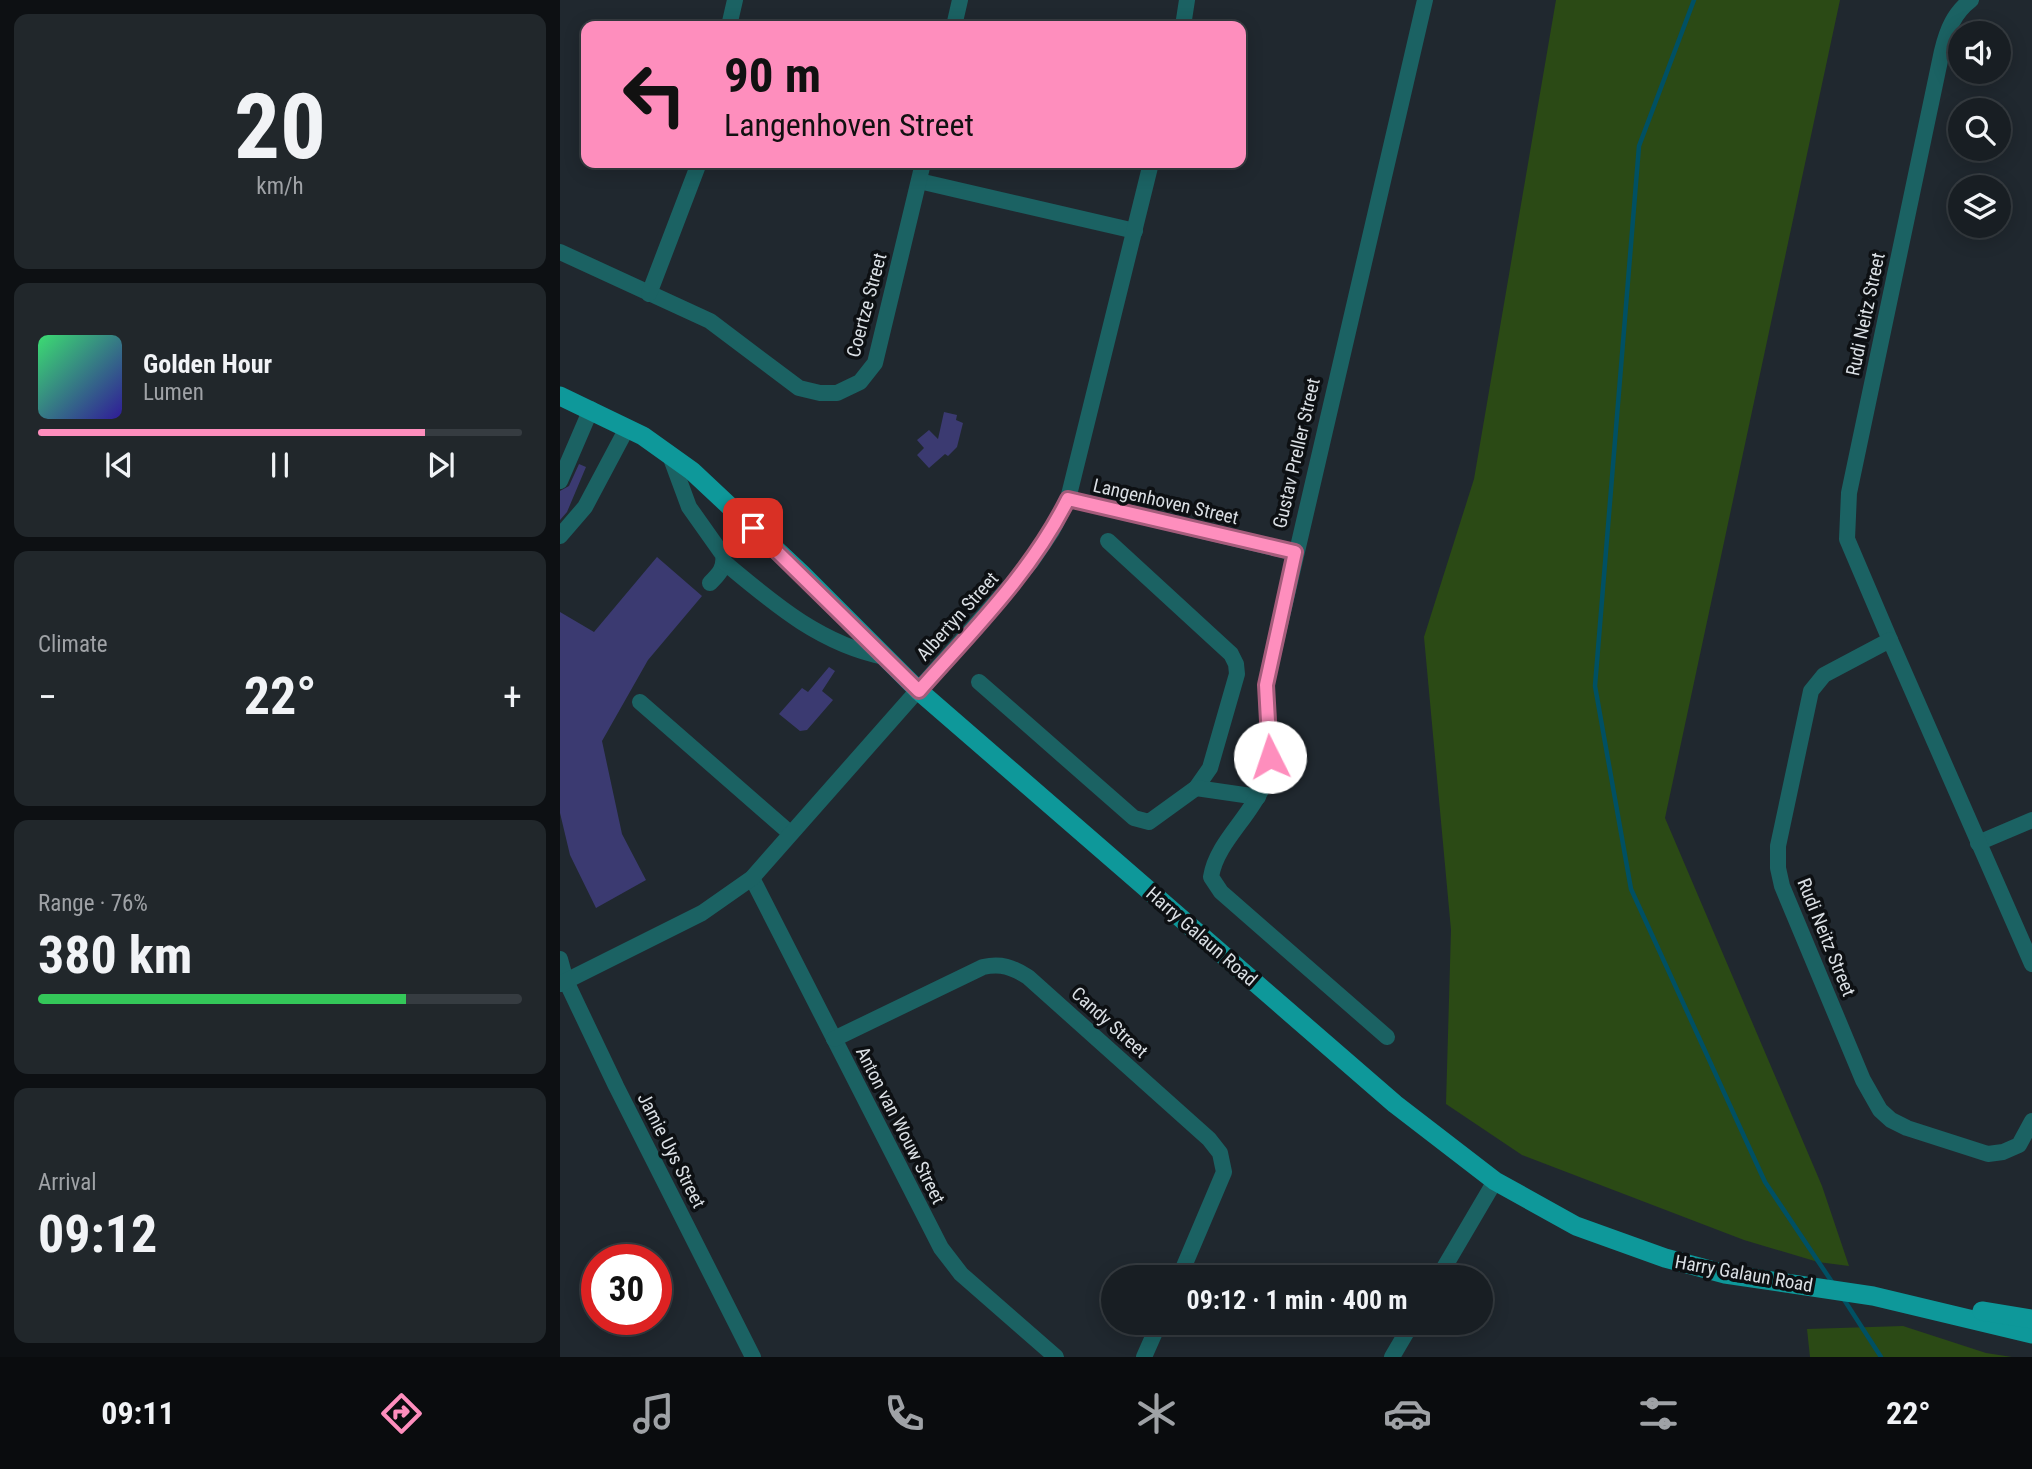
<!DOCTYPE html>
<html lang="en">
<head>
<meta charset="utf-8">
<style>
	:root { --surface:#181e23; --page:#21272b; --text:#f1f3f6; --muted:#9fa2a6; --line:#363c41; --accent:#fe8ebd }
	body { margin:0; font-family:"Roboto Condensed",sans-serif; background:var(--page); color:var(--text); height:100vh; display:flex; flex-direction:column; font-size:26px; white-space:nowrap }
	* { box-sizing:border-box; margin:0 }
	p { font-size:23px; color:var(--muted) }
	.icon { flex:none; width:38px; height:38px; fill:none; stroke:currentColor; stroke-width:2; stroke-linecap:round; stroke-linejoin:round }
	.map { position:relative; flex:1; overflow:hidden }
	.panel { display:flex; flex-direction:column; gap:14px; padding:14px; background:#0d1013; width:560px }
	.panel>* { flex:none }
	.guide { position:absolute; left:21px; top:21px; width:665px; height:147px; border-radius:14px; box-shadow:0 4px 18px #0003,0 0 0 2px var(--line); background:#fe8ebd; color:#111; overflow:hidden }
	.fabs { position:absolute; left:1388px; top:21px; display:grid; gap:14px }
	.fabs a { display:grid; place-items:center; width:63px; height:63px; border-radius:50%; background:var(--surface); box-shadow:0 4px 18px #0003,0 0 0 2px var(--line); font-size:35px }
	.speed { position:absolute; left:21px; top:1244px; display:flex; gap:14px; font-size:35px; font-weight:700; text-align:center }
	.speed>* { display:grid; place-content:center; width:91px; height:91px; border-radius:50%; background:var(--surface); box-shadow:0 4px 18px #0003,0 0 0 2px var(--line); line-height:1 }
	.speed .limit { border:10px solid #d22; background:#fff; color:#111 }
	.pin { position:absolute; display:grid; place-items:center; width:60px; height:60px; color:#fff; margin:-30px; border-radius:14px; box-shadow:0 4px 10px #0006 }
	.me { position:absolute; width:77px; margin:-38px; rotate:356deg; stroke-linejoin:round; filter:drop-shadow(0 0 5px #0008) }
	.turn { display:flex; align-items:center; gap:24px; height:147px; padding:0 28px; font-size:32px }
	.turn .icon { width:91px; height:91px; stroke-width:2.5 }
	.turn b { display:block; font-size:49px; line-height:60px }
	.big { font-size:52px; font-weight:700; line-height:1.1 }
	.panel .card { flex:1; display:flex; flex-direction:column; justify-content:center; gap:10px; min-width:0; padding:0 24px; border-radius:14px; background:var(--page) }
	.panel .dial { align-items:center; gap:0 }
	.dial b { font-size:91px; line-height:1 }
	.song { display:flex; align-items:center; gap:21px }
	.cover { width:84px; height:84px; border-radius:10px; background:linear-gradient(135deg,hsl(140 70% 55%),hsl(250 70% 35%)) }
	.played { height:7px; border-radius:4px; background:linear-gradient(90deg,var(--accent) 80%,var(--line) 80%) }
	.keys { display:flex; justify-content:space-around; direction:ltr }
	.heat { display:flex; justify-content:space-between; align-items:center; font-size:38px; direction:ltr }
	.charge { height:10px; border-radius:5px; background:linear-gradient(90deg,#34c759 76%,var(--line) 0) }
	.trip { position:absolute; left:541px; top:1265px; width:392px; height:70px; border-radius:35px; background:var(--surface); box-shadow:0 4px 18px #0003,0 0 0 2px var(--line); font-weight:700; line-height:70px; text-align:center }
	.menu { display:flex; height:112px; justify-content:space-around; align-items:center; background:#0a0c0e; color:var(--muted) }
	.menu .icon { width:49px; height:49px }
	.menu .selected { color:var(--accent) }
	.menu b { font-size:32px; color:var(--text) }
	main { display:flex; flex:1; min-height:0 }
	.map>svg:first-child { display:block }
</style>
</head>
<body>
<main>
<section class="panel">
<div class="card dial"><b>20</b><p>km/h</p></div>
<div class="card">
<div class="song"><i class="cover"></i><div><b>Golden Hour</b><p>Lumen</p></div></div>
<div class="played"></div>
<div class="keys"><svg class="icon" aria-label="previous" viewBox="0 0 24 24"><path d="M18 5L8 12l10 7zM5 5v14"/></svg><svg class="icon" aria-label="pause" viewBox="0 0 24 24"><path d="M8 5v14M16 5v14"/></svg><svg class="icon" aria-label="next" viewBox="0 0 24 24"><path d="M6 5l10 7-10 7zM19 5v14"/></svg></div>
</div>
<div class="card"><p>Climate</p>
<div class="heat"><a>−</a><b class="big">22°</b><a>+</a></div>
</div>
<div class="card"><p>Range · 76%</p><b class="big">380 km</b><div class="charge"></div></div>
<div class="card"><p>Arrival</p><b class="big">09:12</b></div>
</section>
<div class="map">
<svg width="1472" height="1357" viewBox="0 0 1472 1357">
	<rect width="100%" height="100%" fill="#20282f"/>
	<g fill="#2b4a15">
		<path d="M996 0H1280L1105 818 1262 1186 1289 1266 1258 1262 1184 1240 962 1155 886 1104 891 930 864 637 914 479Z"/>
		<path d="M1343 1326 1426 1353 1452 1357H1250L1247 1329Z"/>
	</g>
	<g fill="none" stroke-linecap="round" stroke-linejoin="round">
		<g stroke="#005063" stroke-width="4.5">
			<path d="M1134 0 1079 146 1035 686 1071 889 1205 1182 1272 1282"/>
			<path d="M1283 1298 1321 1357"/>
		</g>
	</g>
	<g fill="#3b3a71">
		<path d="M384 412 397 415 396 420 403 423 397 447 388 456 385 454 369 468 357 455 364 448 357 440 369 430 378 439Z"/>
		<path d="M19 464 26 467 7 512 0 520V491L9 486Z"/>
		<path d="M97 557 142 596 88 660 42 741 62 834 86 880 36 908 10 855 0 813V612L34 632Z"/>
		<path d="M269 667 275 671 262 691 273 700 247 730 240 731 219 714 242 688 248 692Z"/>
	</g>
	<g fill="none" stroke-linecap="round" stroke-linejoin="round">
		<g stroke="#1b6263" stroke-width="16">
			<path d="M169 26 175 0"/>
			<path d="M394 26 400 0"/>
			<path d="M623 26 627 0"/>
			<path d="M359 181 575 231"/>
			<path d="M0 252 150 321 239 388 260 393H277L300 382 315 363 363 163"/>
			<path d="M89 294 139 163"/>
			<path d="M109 453 129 507 163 555C165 568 159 574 150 583"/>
			<path d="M0 481 31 409"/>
			<path d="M508 499 735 553"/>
			<path d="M0 536 25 507 67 428"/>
			<path d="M164 562C213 603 260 644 325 657"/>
			<path d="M1330 640 1287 539 1289 493 1382 51C1387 30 1394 13 1411 0"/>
			<path d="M419 682 574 818 589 822 636 788 650 768 677 674 676 664 671 654 548 541"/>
			<path d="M80 702 230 833"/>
			<path d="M636 788 698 797"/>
			<path d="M1418 843 1472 820"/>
			<path d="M192 878 381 1248 401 1274 496 1357"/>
			<path d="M0 959 6 981 56 1086 193 1357"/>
			<path d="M1472 964 1330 640 1264 675 1251 691 1218 846V868L1222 886 1303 1080 1320 1110 1331 1120 1347 1128 1428 1154 1443 1152 1459 1145 1472 1121"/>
			<path d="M0 984 142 913 192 878 471 562 492 531 508 499 591 163"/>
			<path d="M827 1037 661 892 651 877C656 844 689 818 702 788 716 755 705 719 706 685L865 0"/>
			<path d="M274 1039 423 967C441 963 452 967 468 977L649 1139 660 1153 664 1172 619 1278"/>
			<path d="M878 1278 935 1181"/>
			<path d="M584 1357 599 1323"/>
			<path d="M832 1357 852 1323"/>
		</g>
		<g stroke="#0e989a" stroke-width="19">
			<path d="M0 396 83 436 132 471 243 575 359 691 835 1104 935 1181 1016 1226 1105 1258 1165 1274 1313 1296 1472 1334"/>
			<path d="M1422 1311 1472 1319"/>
		</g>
	</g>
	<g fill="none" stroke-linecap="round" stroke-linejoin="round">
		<g stroke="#a55c7b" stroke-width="18">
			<path id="route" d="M193 528 359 691C413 630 471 573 508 499L735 552 706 685 710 757"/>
		</g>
		<use href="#route" stroke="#fe8ebd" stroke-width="12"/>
	</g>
	<g text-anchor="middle" stroke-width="7" stroke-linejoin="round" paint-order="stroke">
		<g font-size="19" fill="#dadfe4" stroke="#0d1013">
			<text transform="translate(306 305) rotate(-75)" y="7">Coertze Street</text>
			<text transform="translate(1305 314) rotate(-78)" y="7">Rudi Neitz Street</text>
			<text transform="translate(736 453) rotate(-77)" y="7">Gustav Preller Street</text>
			<text transform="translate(606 501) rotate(13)" y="7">Langenhoven Street</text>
			<text transform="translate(397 616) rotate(-48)" y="7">Albertyn Street</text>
			<text transform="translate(642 936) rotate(41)" y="7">Harry Galaun Road</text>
			<text transform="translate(1267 937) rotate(68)" y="7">Rudi Neitz Street</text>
			<text transform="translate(550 1022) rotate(42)" y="7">Candy Street</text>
			<text transform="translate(341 1125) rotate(63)" y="7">Anton van Wouw Street</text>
			<text transform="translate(112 1150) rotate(63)" y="7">Jamie Uys Street</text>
			<text transform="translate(1184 1273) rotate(10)" y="7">Harry Galaun Road</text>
		</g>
	</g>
</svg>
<div class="fabs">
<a><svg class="icon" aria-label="sound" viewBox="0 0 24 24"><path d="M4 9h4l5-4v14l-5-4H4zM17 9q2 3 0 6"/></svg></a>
<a><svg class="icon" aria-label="search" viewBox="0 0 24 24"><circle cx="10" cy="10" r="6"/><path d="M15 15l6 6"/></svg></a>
<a><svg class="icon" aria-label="layers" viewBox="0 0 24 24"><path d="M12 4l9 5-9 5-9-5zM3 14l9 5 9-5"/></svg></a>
</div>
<div class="speed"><div class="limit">30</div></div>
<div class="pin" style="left:193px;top:528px;background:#d93025"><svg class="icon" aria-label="arrive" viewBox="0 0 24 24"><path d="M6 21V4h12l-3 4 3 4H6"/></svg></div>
<svg class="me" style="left:710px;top:757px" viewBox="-20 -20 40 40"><circle r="19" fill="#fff"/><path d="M0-13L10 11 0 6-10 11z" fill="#fe8ebd"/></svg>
<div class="trip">09:12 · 1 min · 400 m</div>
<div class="guide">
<div class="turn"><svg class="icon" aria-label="left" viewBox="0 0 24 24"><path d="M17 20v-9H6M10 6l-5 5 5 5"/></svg><div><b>90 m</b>Langenhoven Street</div></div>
</div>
</div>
</main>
<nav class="menu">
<b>09:11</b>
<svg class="icon selected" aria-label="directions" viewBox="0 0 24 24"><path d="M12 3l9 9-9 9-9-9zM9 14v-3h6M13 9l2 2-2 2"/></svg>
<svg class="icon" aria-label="music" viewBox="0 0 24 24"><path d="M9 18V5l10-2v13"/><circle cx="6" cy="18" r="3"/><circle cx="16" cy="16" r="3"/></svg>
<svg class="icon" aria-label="phone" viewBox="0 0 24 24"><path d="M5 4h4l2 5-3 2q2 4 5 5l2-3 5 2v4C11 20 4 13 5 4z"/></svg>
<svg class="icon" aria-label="climate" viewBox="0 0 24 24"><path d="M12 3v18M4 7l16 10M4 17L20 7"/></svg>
<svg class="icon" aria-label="car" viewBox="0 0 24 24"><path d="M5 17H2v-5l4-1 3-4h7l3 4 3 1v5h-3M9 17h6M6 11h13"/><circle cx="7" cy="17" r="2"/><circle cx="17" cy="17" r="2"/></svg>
<svg class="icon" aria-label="filters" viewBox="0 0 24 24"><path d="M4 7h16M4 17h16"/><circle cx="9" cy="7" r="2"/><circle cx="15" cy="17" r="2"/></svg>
<b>22°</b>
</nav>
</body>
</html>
